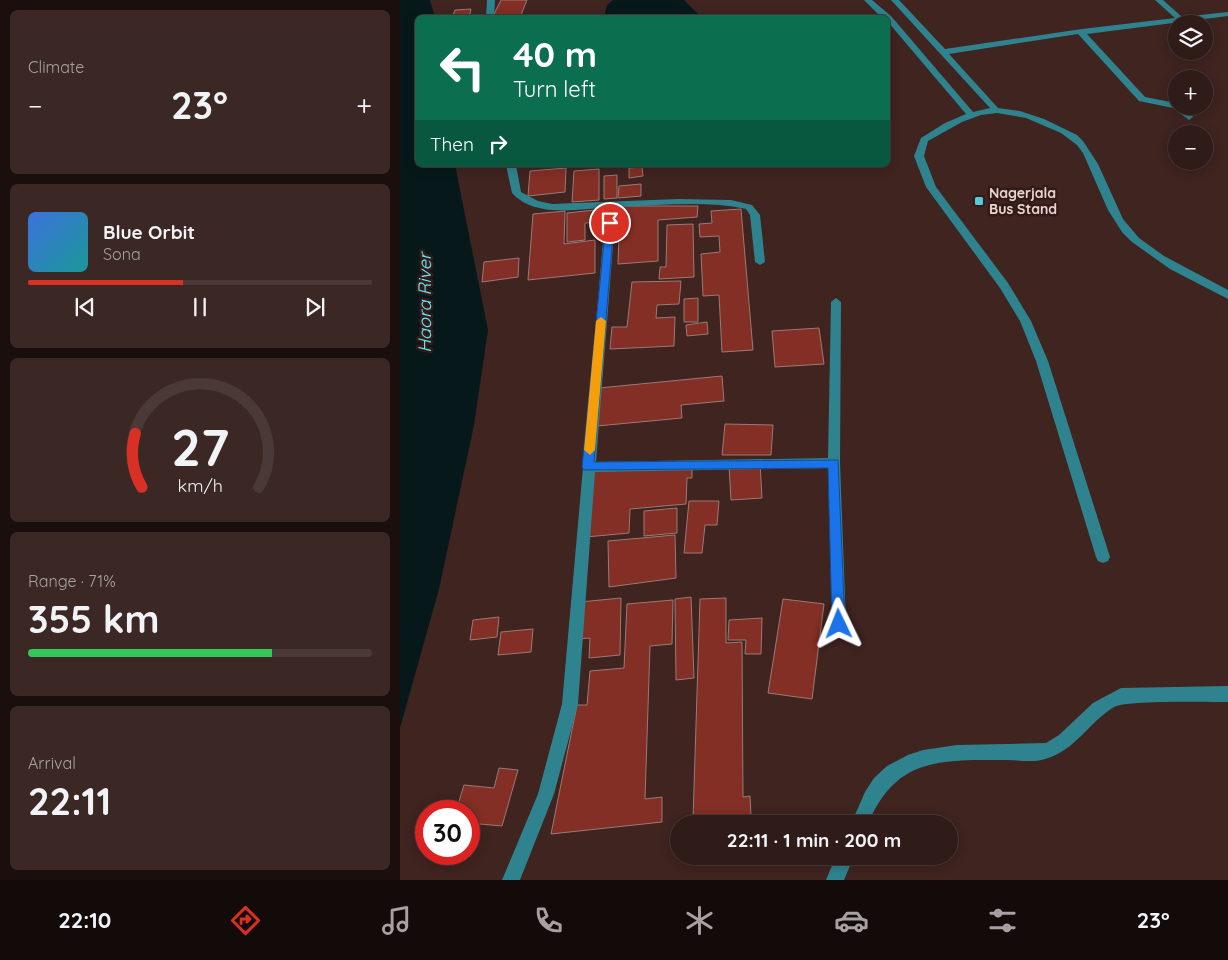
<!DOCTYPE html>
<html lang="en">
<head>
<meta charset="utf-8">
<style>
	:root { --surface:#2f1b18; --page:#3b2825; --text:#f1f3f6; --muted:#a7a1a2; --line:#4a3937; --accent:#d93025 }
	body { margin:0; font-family:Quicksand,sans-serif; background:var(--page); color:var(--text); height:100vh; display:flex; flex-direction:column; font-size:19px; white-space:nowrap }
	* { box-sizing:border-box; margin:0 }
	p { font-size:16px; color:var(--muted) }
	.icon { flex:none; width:28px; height:28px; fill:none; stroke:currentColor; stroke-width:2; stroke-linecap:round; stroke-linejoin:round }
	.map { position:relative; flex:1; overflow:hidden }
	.sheet { display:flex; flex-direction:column; gap:10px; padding:10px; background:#1a0f0d; width:400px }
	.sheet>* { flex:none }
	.top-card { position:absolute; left:15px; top:15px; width:475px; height:152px; border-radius:8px; box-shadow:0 2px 12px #0003,0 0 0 1px var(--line); background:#0b6e4f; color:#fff; overflow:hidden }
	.fabs { position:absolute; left:768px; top:15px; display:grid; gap:10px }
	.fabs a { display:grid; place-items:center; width:45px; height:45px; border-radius:50%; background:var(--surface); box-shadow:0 2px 12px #0003,0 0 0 1px var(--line); font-size:25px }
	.speed { position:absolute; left:15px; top:800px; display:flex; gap:10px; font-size:25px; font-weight:700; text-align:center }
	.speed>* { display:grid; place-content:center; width:65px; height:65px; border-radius:50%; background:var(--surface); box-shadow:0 2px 12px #0003,0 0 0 1px var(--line); line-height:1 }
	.speed .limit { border:8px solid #d22; background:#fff; color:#111 }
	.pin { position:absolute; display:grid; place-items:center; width:42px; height:42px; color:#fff; margin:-21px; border:2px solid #fff; border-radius:50%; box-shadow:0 1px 5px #0007 }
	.me { position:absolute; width:55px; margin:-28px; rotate:358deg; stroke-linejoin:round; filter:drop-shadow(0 0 4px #0008) }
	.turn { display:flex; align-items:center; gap:18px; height:105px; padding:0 15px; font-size:22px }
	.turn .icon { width:65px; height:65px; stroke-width:2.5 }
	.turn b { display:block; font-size:35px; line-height:42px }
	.then { display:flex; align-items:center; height:48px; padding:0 15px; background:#0003; gap:10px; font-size:19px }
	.big { font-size:38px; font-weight:800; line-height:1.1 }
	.sheet .tile { flex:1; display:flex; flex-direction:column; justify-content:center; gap:8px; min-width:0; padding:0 18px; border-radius:8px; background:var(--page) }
	.sheet .dial { align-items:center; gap:0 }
	.dial svg { height:130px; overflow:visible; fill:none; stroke:var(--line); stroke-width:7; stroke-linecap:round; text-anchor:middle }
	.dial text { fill:var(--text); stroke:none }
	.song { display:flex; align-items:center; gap:15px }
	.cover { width:60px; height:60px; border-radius:8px; background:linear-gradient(135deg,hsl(220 70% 55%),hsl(180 70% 35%)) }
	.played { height:5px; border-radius:2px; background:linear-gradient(90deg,var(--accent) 45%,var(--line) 45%) }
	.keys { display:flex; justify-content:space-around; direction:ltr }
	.heat { display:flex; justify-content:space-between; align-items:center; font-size:28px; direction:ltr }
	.charge { height:8px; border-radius:4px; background:linear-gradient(90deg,#34c759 71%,var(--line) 0) }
	.trip { position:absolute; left:270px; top:815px; width:288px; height:50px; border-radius:25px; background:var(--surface); box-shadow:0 2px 12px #0003,0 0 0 1px var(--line); font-weight:800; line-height:50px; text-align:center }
	.tabs { display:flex; height:80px; justify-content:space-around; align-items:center; background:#130b0a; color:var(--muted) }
	.tabs .icon { width:35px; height:35px }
	.tabs .on { color:var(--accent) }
	.tabs b { font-size:22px; color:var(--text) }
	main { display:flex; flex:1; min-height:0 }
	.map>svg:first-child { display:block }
</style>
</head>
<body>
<main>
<section class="sheet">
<div class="tile"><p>Climate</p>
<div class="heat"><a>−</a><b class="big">23°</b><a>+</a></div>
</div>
<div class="tile">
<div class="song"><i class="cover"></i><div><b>Blue Orbit</b><p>Sona</p></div></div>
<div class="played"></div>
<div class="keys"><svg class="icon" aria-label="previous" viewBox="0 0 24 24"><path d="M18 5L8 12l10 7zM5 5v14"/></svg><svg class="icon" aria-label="pause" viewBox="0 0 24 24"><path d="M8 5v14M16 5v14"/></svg><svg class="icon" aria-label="next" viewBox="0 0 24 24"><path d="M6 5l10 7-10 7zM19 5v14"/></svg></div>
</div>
<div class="tile dial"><svg viewBox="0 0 100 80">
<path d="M14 69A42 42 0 1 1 86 69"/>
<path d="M14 69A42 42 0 0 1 10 36" stroke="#d93025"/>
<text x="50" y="56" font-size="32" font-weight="700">27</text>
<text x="50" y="72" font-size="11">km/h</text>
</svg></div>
<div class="tile"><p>Range · 71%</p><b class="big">355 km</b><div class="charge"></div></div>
<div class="tile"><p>Arrival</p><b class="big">22:11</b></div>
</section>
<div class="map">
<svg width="828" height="880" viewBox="0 0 828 880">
	<rect width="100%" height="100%" fill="#3f2420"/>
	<g fill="#07181b">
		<path d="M0 0H30L35 17 18 18V165H55L88 330 74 425 39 589 0 728Z"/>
		<path d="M213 0H284L301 17H204L207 5Z"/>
	</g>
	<g fill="#832f25" stroke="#9a7a75">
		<path d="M101 0H127L121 15 93 16Z"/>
		<path d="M71 9 69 18H52L55 10Z"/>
		<path d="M242 167 243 176 229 178V168Z"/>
		<path d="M166 168 165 192 128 196 130 171Z"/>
		<path d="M199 169V200L172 202 174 171Z"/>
		<path d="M217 175V198L204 199V176Z"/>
		<path d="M241 184V196L218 198 219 186Z"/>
		<path d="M220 206H298L297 217 258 220V261L218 264Z"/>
		<path d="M341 209 353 350 322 352 319 295 303 296 301 254 320 252 319 236 300 237 299 224 312 223 311 211Z"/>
		<path d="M195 210 196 222 185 223V240L167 242V213Z"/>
		<path d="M165 211 164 244 195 240V273L128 280 133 214Z"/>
		<path d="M293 224 294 277 259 279 260 267H266L267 225Z"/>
		<path d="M119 258 118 277 82 282 84 262Z"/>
		<path d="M281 281 279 304 257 305 256 318 275 317 274 346 210 349 212 327H227L232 282Z"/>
		<path d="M298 298V322H284V299Z"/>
		<path d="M307 322 308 334 287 336 286 325Z"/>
		<path d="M419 328 424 364 375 367 372 331Z"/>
		<path d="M322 376 324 401 281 405 282 418 197 426 199 388Z"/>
		<path d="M325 424 373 425 371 455H322Z"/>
		<path d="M360 463 362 498 331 500 329 466Z"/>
		<path d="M292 467V478H287L286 504 230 509 229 533 186 537 191 470Z"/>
		<path d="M289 501H319L317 525H305L302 553H284Z"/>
		<path d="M277 508V533L244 536V511Z"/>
		<path d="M275 535 276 578 209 587 208 541Z"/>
		<path d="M291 597 294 678 276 680 275 599Z"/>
		<path d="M221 598 220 655 189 658 190 638 177 639 180 602Z"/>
		<path d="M326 598V643L342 642 343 797 350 796 351 816 293 820 300 599Z"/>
		<path d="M383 599 424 604 412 699 368 693Z"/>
		<path d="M273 600 272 644 250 646 245 799 262 797V822L151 834 177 705H187L190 671 224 668 227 604Z"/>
		<path d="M99 617 97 637 70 640 73 620Z"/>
		<path d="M362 618 361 654H345L346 640H328L329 620Z"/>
		<path d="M133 629 131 652 98 655 101 632Z"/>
		<path d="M99 768 118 770 102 826 69 823V811H56L64 785 94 788Z"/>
	</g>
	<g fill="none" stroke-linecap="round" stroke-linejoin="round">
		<g fill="#2f838e" fill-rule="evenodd">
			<path d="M87 0H95L94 18H86Z"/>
			<path d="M464 0H472L491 16 573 112 590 108 491 0H499L545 49 682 29 775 18 755 0H763L782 17 828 12V16L687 34 745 97 776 103V106H781L792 115 793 117 789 120 773 108 739 101 678 34 549 54 598 108 620 111 644 119 677 135 683 141 698 164 723 219 739 238 764 256 828 290V299L770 269 732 242 722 232 708 210 683 153 677 145 661 133 626 118 597 113 581 115 562 122 528 141 524 156 536 187 608 283 631 321 648 361 710 557 708 561 703 563 698 561 696 557 636 361 620 321 600 288 526 187 514 156 521 138 545 123 566 114 488 22V18H482Z"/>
			<path d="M106 165H116L121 192 138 201 152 204 278 199 331 200 352 205 360 215 365 262 360 265 355 262 350 215 346 209C304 200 258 206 216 207L196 462 428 458 431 302 436 298 441 302 440 463 446 624 444 629 439 631 434 629 432 624 428 468 195 472 178 704 154 794 120 880H102L138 794 162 704 206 208C176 209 135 218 112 193Z"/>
			<path d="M828 686V702C808 702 727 700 714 707 689 722 675 751 645 759 633 763 619 760 607 760 543 760 496 756 468 824H451L465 792 474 778 487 766 508 755 523 750 557 745 646 743 659 735 693 703 721 688Z"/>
			<path d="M436 856H454L444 880H426Z"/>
		</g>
	</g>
	<path fill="#1a73e8" stroke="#114b97" d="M206 221 214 223 194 462 438 460 445 624 443 629 439 631 434 629 432 624 428 468 184 470 182 467Z"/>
	<path fill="#f59e0b" d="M201 317 206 321 195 450 190 455 184 450 196 321Z"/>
	<rect fill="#53cbdb" stroke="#341b17" stroke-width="2" x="574" y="196" width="10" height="10" rx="2.5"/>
	<g text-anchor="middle" stroke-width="5" stroke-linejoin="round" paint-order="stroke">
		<g font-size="14" font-weight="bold" fill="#e8d6d3" stroke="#341b17" text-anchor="start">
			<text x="589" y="198">Nagerjala<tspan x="589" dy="16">Bus Stand</tspan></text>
		</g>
		<g font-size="18" font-style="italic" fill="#66ecff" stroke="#341b17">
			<text transform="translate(25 303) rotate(-90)" y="6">Haora River</text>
		</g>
	</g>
</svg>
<div class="fabs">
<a><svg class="icon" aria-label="layers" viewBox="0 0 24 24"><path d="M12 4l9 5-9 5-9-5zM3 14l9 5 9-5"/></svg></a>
<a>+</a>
<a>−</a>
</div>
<div class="speed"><div class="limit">30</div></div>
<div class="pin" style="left:210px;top:223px;background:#d93025"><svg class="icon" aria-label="arrive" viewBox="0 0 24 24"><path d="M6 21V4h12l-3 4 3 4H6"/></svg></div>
<svg class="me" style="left:439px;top:624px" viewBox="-20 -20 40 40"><path d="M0-17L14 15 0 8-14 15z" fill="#1a73e8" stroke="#fff" stroke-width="4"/></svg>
<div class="trip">22:11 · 1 min · 200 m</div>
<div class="top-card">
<div class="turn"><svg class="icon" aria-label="left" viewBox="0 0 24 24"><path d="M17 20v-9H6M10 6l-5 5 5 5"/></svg><div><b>40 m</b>Turn left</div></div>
<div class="then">Then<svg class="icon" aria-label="right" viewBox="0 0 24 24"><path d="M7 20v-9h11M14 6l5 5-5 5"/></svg></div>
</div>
</div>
</main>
<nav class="tabs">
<b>22:10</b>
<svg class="icon on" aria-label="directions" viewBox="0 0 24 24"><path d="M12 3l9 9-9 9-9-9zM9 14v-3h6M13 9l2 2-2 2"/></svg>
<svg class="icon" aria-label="music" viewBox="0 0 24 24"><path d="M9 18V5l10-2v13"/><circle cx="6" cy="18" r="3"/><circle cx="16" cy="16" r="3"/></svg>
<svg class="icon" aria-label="phone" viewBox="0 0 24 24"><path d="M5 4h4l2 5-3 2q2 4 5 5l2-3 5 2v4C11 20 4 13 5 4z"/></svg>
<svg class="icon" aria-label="climate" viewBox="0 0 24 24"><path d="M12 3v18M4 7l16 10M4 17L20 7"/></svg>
<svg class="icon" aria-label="car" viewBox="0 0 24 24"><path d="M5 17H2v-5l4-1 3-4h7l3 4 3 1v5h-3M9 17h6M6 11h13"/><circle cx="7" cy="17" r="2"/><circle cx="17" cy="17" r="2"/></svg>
<svg class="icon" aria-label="filters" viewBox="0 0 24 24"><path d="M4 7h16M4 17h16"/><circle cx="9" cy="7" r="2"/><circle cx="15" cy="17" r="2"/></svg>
<b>23°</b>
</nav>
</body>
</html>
